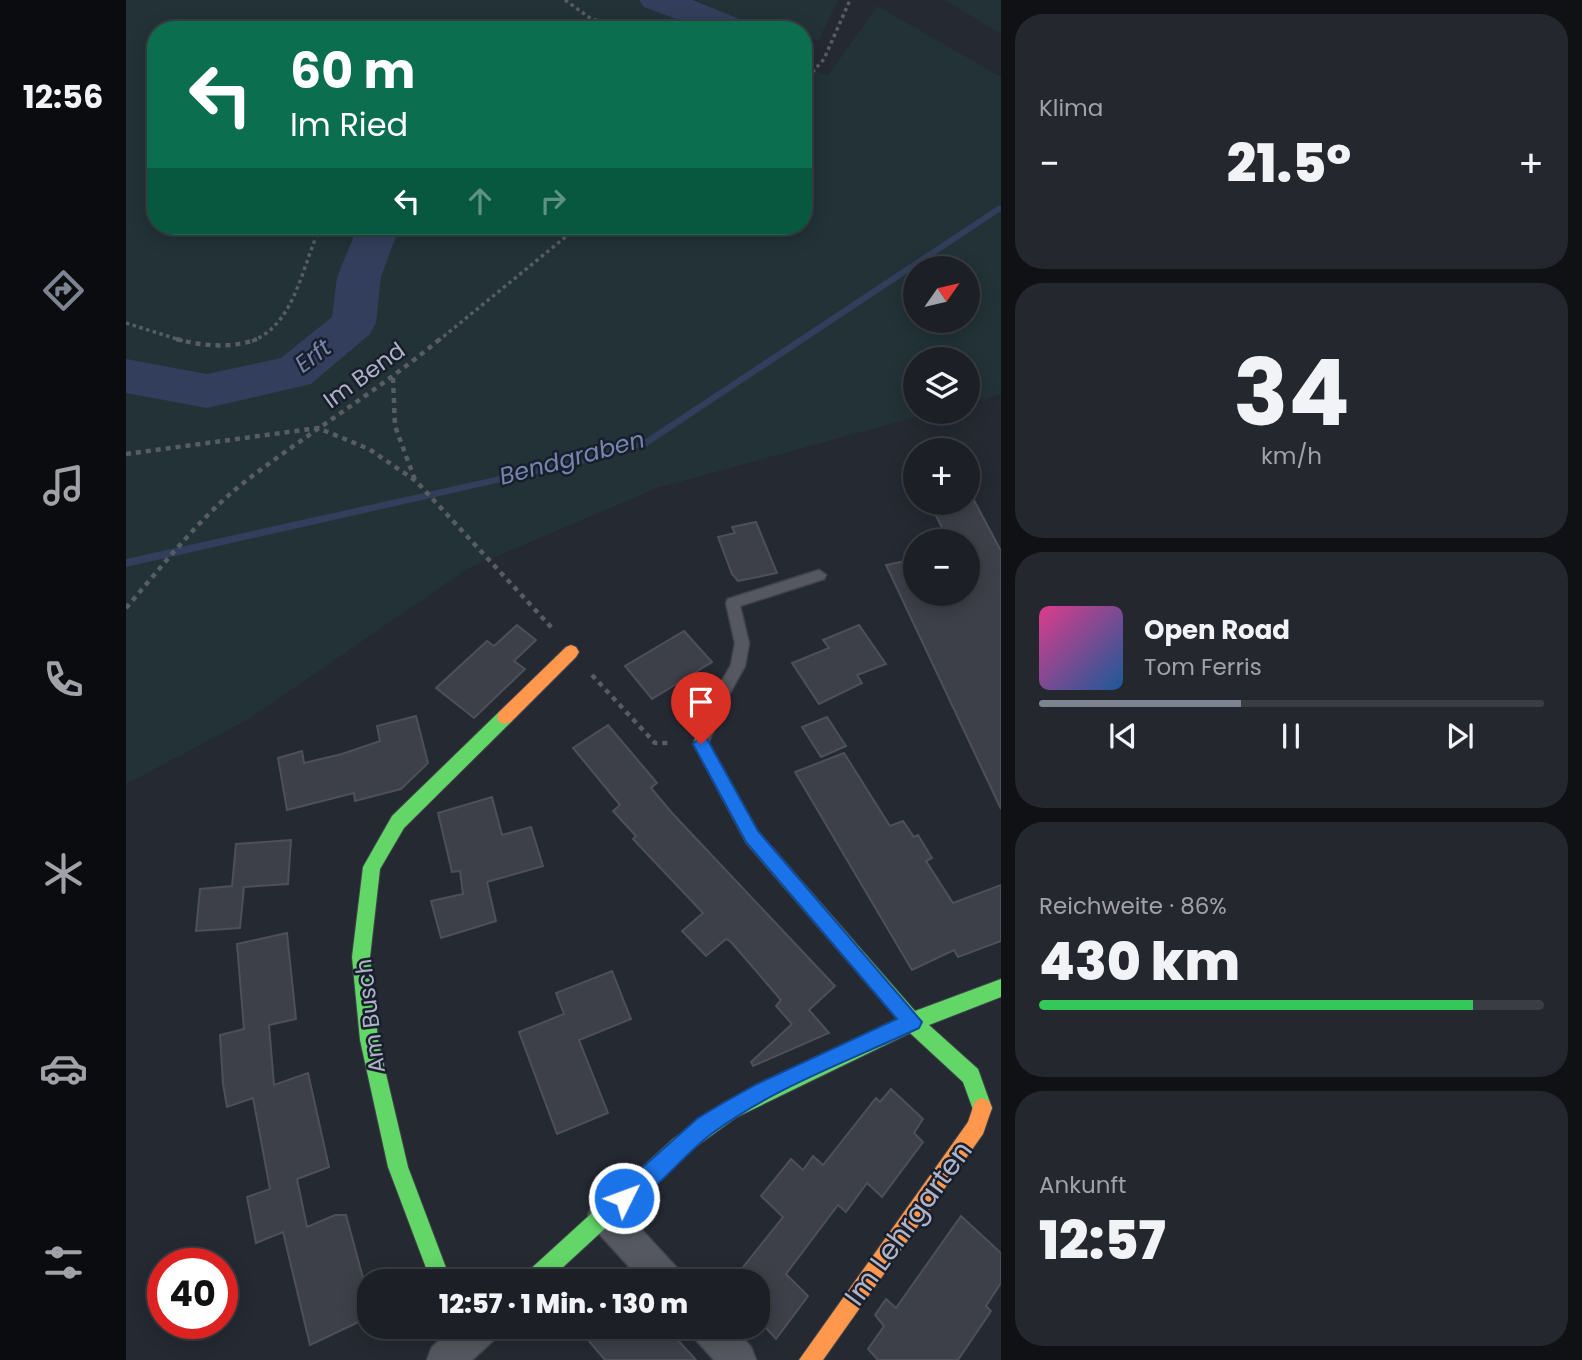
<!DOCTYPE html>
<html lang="de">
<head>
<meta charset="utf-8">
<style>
	:root { --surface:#1c1f26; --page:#25272e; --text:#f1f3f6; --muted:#a0a2a7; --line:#3a3d43; --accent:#7e8392 }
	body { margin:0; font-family:Poppins,sans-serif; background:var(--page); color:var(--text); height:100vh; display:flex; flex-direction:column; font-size:26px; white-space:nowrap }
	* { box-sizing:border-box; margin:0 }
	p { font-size:23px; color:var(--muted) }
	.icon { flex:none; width:38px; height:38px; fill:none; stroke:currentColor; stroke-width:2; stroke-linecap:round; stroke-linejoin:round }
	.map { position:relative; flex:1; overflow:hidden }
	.side { display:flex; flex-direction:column; gap:14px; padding:14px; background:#0f1115; width:581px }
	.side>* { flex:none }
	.hud { position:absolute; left:21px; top:21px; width:665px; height:214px; border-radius:28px; box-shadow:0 4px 18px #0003,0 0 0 2px var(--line); background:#0b6e4f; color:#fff; overflow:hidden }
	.needle { width:46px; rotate:56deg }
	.controls { position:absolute; left:777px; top:256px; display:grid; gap:14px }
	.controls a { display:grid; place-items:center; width:77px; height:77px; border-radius:50%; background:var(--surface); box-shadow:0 4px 18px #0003,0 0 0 2px var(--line); font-size:35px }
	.speed { position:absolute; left:21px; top:1248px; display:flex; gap:14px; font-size:35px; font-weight:700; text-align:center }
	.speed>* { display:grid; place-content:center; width:91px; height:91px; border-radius:50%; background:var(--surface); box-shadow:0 4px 18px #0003,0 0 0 2px var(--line); line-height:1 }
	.speed .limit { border:10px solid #d22; background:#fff; color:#111 }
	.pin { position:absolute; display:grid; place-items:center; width:60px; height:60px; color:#fff; margin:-72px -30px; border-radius:50% 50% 50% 0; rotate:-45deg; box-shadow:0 0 7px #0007 }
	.pin .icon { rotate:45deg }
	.me { position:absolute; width:77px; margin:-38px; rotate:48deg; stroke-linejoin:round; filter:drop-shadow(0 0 5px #0008) }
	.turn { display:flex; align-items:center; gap:24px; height:147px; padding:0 28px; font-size:32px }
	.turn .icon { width:91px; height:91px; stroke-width:2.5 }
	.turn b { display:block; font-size:49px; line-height:60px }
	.lanes { display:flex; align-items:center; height:66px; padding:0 28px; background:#0003; justify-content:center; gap:35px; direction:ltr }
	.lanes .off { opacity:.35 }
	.big { font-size:52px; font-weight:800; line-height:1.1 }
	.side .card { flex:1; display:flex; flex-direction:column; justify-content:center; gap:10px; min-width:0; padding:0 24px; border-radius:28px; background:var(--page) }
	.side .dial { align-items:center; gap:0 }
	.dial b { font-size:91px; line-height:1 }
	.song { display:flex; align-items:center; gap:21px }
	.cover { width:84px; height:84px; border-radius:10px; background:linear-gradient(135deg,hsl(330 70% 55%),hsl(210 70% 35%)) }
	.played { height:7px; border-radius:4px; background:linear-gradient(90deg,var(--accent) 40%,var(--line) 40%) }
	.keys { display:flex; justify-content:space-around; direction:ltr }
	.heat { display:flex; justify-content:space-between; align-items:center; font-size:38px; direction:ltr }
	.charge { height:10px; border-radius:5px; background:linear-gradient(90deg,#34c759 86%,var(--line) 0) }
	.trip { position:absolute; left:231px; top:1269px; width:413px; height:70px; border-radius:28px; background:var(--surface); box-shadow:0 4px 18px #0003,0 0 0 2px var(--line); font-weight:800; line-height:70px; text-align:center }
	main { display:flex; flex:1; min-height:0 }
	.tab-bar { display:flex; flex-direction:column; width:126px; justify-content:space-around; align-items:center; background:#0b0c0f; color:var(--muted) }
	.tab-bar .icon { width:49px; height:49px }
	.tab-bar .selected { color:var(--accent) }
	.tab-bar b { font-size:32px; color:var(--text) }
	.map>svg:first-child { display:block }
</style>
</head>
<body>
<main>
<nav class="tab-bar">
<b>12:56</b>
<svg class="icon selected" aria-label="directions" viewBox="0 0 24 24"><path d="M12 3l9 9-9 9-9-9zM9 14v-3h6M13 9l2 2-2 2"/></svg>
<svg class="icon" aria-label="music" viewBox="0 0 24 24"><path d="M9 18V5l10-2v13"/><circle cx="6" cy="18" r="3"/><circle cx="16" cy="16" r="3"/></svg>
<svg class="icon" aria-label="phone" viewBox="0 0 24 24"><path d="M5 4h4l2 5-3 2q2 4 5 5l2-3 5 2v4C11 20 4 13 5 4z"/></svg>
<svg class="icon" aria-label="climate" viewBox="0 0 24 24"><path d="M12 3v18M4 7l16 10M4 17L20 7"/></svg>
<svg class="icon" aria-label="car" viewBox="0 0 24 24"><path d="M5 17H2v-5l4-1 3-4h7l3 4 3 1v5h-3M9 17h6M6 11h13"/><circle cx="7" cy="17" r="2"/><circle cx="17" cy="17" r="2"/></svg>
<svg class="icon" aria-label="filters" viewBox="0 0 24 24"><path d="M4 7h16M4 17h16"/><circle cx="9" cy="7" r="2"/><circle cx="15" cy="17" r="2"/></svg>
</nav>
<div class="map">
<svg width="875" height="1360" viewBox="0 0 875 1360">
	<rect width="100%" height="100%" fill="#252932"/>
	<g fill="#223237" fill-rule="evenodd">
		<path d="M0 0H527L566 12 605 30H30V226H677V65L702 76 751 6 875 77V394L842 403V359H789V411H812L531 488 341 569 121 720 0 784ZM789 268H842V320H789Z"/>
		<path d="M569 0H712L693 40 677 37V30L631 27Z"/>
		<path d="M819 0H875V34Z"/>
	</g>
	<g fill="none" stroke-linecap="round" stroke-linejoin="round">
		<path fill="#323e5b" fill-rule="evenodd" d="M872 206H875V211L521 446 455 464 0 567V559L455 458 515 442Z"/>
		<g fill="#323e5b" fill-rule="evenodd">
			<path d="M513 0H567L621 22 626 30H579L518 7Z"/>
			<path d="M232 226H274L255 277 250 323 244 334 185 384 81 408 0 393V359L81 374 155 358 206 317 211 277Z"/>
		</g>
	</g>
	<g fill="#3d4049" stroke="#4d505a" stroke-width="2">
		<path d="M842 489 875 551V809L760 565 789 559V593H842V541H823L808 512 842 506Z"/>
		<path d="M630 522 651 573 612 581 606 574 592 537 609 533 606 527Z"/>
		<path d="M391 625 410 640 388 661 399 669 348 718 310 688 361 641 368 646Z"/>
		<path d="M733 625 760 664 731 675 736 683 693 704 666 663 703 648 697 640Z"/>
		<path d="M558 631 586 662 526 699 499 666Z"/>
		<path d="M290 716 302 763 275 789 229 801 228 793 161 810 152 758 176 751 178 763 216 754 254 741 251 726Z"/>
		<path d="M701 717 720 746 695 757 676 727Z"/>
		<path d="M482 725 531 783 525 788 546 813 709 986 683 1010 703 1033 627 1066 625 1062 666 1024 650 1006 655 1000 605 942 600 939 580 956 556 931 577 913 507 839 510 836 487 811 494 805 447 748Z"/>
		<path d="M718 753 764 826 777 821 788 837 792 835 806 858 800 861 827 903 875 885V941L832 957 828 950 786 970 669 772Z"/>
		<path d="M366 797 376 835 405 827 417 866 361 882 370 921 315 938 305 901 337 894 334 871 326 872 312 813Z"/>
		<path d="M165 840 162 884 118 887 114 928 70 931 74 889 106 886 110 844Z"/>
		<path d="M161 933 170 1019 143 1025 148 1085 182 1073 203 1167 171 1179 181 1227 209 1215H220L243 1300V1317L184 1345 157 1232 130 1243 121 1197 144 1189 127 1098 101 1107 97 1084 94 1035 118 1029 111 944Z"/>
		<path d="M486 971 505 1019 453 1040 482 1113 431 1134 393 1032 438 1014 430 993Z"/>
		<path d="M765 1089 797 1119 788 1133 797 1142 756 1197 741 1183 720 1212 712 1205 660 1274 682 1296 650 1339 632 1319V1281H606L657 1217 635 1196 665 1159 677 1170 687 1156 697 1165 750 1098 754 1102Z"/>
		<path d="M835 1216 875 1253V1283L860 1306 865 1311 832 1360H752L742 1349 758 1326 749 1315 760 1299 770 1308Z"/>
		<path d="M473 1326H539L570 1360H479L462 1340Z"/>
	</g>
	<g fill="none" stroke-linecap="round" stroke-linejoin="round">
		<g stroke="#41444b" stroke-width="3">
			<path id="lane" d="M693 570 700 575 698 579 614 606 623 643 619 666 600 700 580 749 575 750 570 749 568 744 589 693 605 665 609 643 600 603 602 599Z"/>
		</g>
		<g stroke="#41444b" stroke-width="3">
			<g id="street">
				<path d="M479 1198 491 1203 552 1269 557 1281H516L467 1227 462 1215 467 1203Z"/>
				<path d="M329 1326H374L369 1339 346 1360H301L306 1347Z"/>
				<path d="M564 1326H606L625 1347 630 1360H588L569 1339Z"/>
			</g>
		</g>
		<g stroke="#41444b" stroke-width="2">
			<g id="fast">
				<path d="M379 710 385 712 387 717 385 722 278 828 254 869 244 957 252 1040 282 1167 325 1281H305L262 1167 234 1040 226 957 237 867 266 816 373 712Z"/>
				<path d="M575 737 581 739 632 831 789 1011 875 979V997L803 1025 852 1069 866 1108 863 1115 856 1118 849 1115 837 1082 784 1033 611 1117 561 1153 422 1281H396L399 1274 547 1139 597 1103 771 1019 620 843 567 744 569 739Z"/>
			</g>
		</g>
		<g stroke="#41444b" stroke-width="2">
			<g id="slow">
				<path d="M445 645 450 647 453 652 450 657 385 722 379 724 373 722 371 717 373 712 440 647Z"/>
				<path d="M856 1098 863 1101 866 1108 857 1134 697 1360H673L842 1122 849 1101Z"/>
			</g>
		</g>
		<g stroke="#585c64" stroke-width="3.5" stroke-dasharray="3.5 3.5" stroke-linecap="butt">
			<path d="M439 0 464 18 498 30"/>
			<path d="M677 50 688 72"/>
			<path d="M677 83 698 59 724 0"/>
			<path d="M0 323 57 341"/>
			<path d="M126 341C170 324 176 264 195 226"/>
			<path d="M312 341 453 226"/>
		</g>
		<g stroke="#585c64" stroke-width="4.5" stroke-dasharray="5 5" stroke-linecap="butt">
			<path d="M50 339C77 346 104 349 131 339"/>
			<path d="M267 378 269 426 289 480"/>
			<path d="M0 454 192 428 243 449 290 481 426 628"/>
			<path d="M0 608C39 563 77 513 125 477 187 430 254 389 314 339"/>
			<path d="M466 675 529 743H543"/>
		</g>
		<use href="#lane" fill="#565861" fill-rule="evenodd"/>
		<use href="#street" fill="#565861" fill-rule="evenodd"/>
		<use href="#fast" fill="#63d668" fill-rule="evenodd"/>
		<use href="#slow" fill="#ff974d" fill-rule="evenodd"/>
	</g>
	<path fill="#1a73e8" stroke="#114b97" stroke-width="2" d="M575 736 581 739 632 831 796 1022 793 1028C725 1060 649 1087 588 1132 560 1151 527 1196 498 1208L491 1205 488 1198 491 1190 572 1118 597 1103 631 1084 771 1019 620 842 567 744Z"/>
	<g text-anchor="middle" stroke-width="5" stroke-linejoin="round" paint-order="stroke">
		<g font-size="23" fill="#aeb3c5" stroke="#191e2c">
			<text transform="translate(238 375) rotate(-36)" y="8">Im Bend</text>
			<text transform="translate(244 1016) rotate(-97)" y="8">Am Busch</text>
		</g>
		<g font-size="24" font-style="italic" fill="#7586ad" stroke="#191e2c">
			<text transform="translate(187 356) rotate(-37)" y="8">Erft</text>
			<text transform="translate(446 458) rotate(-15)" y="8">Bendgraben</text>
		</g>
		<g font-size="28" fill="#aeb3c5" stroke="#191e2c">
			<text transform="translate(782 1223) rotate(-54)" y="10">Im Lehrgarten</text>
		</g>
	</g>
</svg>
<div class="controls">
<a><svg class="needle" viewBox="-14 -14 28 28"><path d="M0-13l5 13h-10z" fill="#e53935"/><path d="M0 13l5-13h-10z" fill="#a0a2a7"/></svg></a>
<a><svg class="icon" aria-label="layers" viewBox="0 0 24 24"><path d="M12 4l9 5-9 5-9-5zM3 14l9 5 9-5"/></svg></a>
<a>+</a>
<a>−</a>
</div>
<div class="speed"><div class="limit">40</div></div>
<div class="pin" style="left:575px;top:744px;background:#d93025"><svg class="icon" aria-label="arrive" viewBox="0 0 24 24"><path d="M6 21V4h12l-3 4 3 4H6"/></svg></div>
<svg class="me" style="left:498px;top:1198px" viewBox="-20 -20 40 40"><circle r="17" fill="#1a73e8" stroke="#fff" stroke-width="3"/><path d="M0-11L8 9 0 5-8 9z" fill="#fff"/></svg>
<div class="trip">12:57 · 1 Min. · 130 m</div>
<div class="hud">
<div class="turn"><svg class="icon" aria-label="left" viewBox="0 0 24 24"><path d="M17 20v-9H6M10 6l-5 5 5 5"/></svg><div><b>60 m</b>Im Ried</div></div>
<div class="lanes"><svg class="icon" aria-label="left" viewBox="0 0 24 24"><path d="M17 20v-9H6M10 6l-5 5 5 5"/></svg><svg class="icon off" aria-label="ahead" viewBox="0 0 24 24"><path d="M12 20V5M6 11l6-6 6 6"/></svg><svg class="icon off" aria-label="right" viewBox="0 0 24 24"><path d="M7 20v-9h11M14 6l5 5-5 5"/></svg></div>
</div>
</div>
<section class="side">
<div class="card"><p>Klima</p>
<div class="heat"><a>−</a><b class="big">21.5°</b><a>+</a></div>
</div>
<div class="card dial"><b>34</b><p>km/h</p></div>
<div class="card">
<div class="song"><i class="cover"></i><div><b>Open Road</b><p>Tom Ferris</p></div></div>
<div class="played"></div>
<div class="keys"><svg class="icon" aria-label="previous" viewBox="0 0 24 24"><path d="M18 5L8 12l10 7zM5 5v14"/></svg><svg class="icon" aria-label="pause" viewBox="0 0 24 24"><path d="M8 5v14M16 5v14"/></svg><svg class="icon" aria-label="next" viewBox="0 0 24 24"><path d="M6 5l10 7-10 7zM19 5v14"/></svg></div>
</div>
<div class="card"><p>Reichweite · 86%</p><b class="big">430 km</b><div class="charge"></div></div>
<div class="card"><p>Ankunft</p><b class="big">12:57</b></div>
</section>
</main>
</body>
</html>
